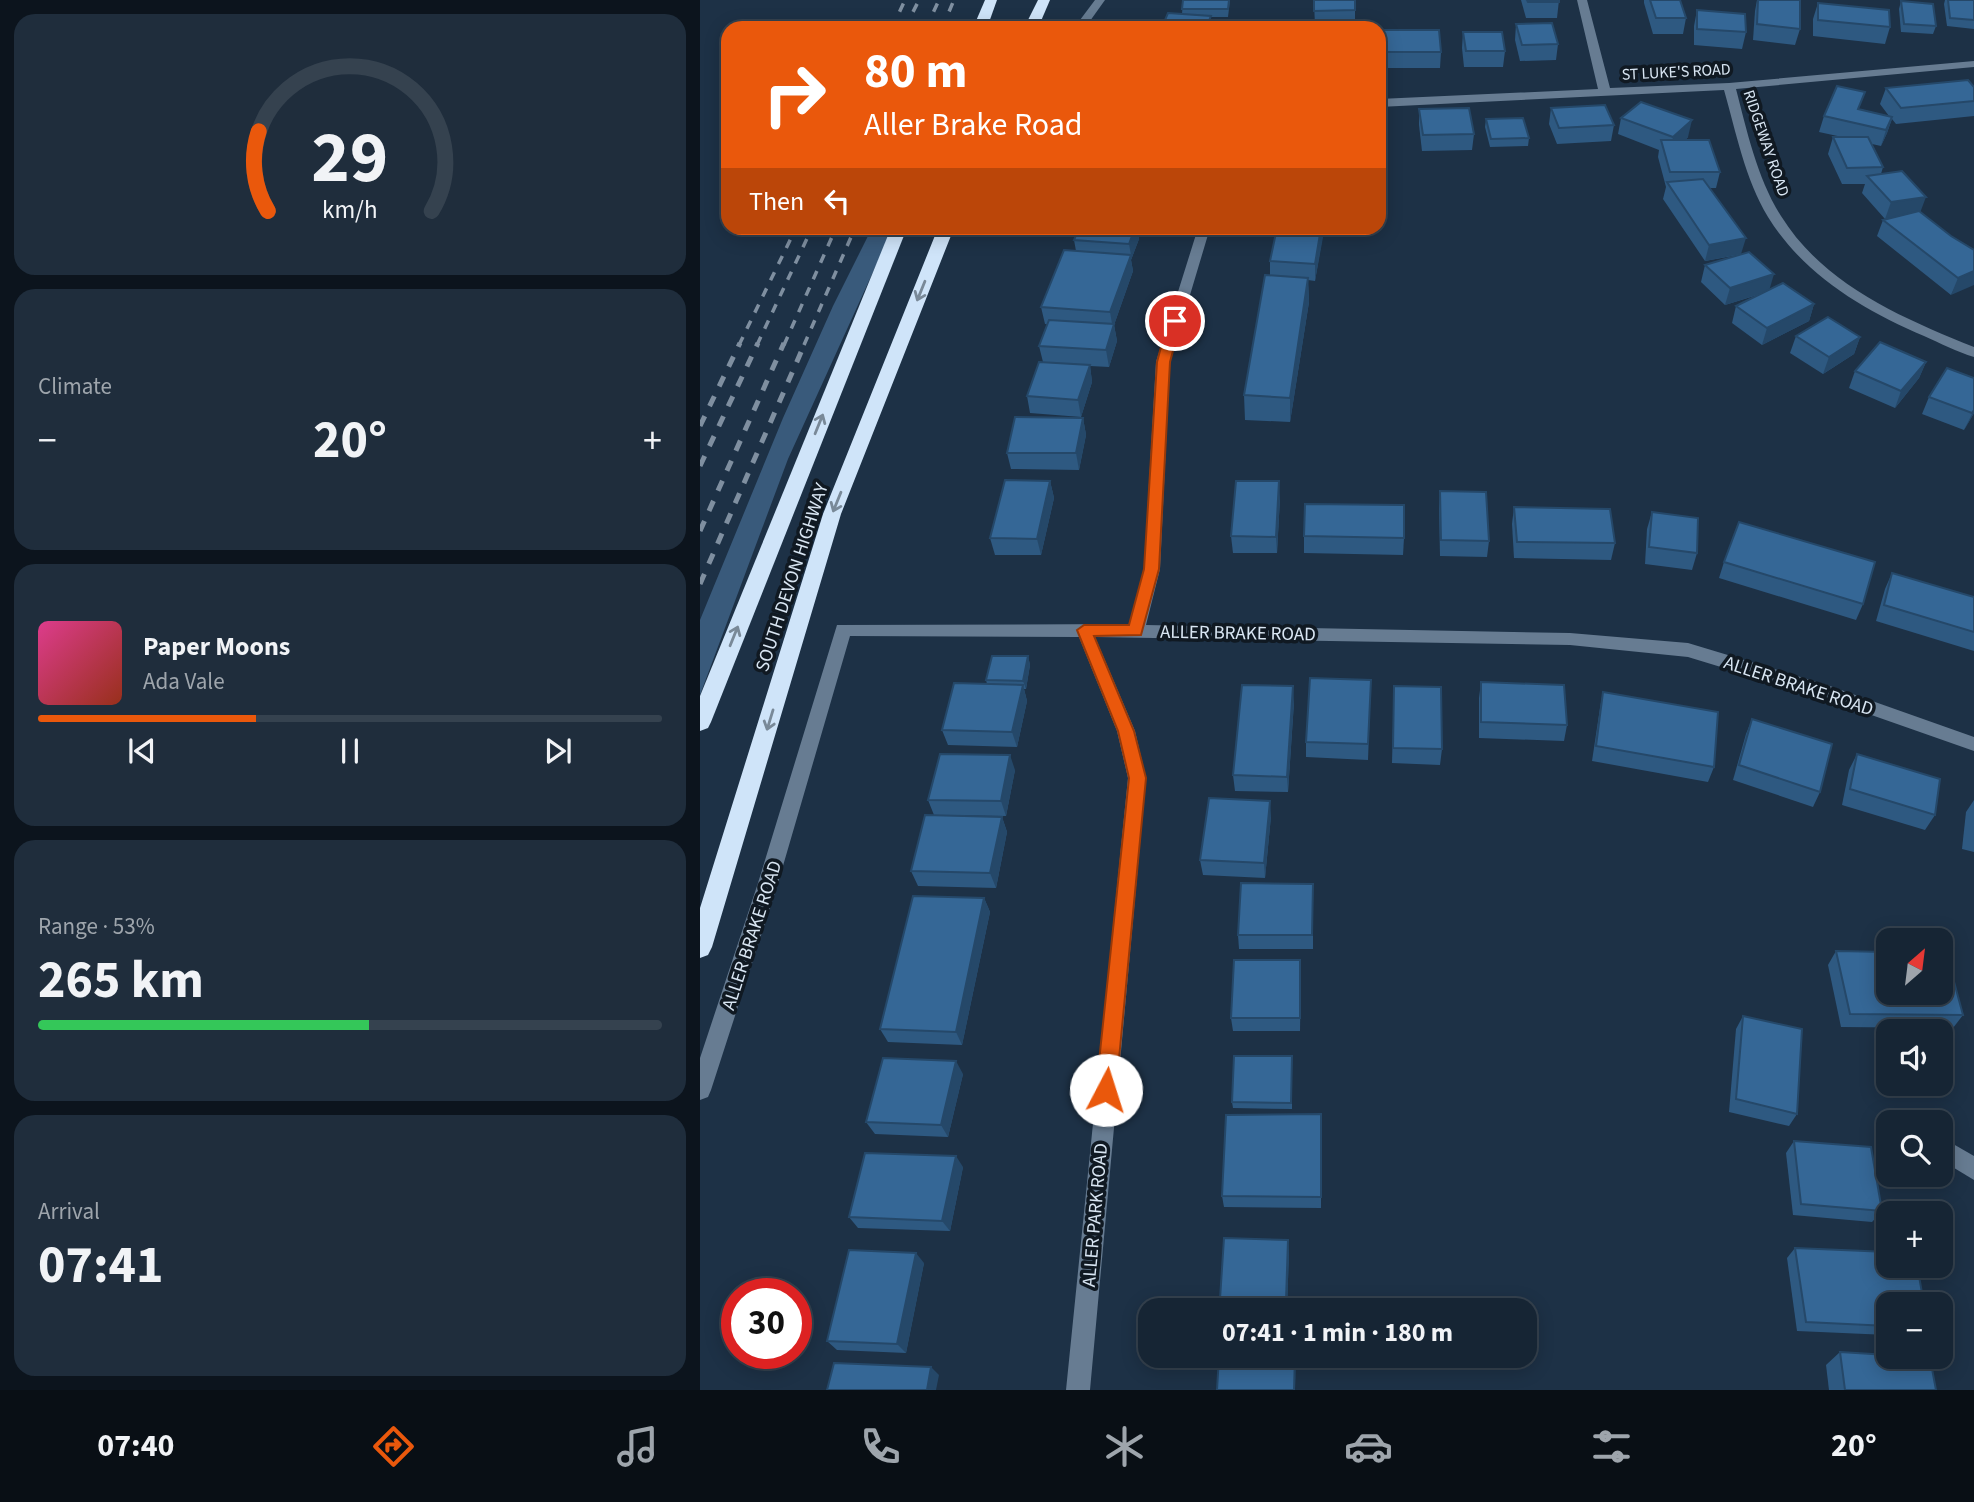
<!DOCTYPE html>
<html lang="en">
<head>
<meta charset="utf-8">
<style>
	:root { --surface:#162534; --page:#1f2d3c; --text:#f1f3f6; --muted:#9ea5ac; --line:#35424f; --accent:#ea580c }
	body { margin:0; font-family:"Source Sans 3",sans-serif; background:var(--page); color:var(--text); height:100vh; display:flex; flex-direction:column; font-size:26px; white-space:nowrap }
	* { box-sizing:border-box; margin:0 }
	p { font-size:23px; color:var(--muted) }
	.icon { flex:none; width:38px; height:38px; fill:none; stroke:currentColor; stroke-width:2; stroke-linecap:round; stroke-linejoin:round }
	.map { position:relative; flex:1; overflow:hidden }
	.details { display:flex; flex-direction:column; gap:14px; padding:14px; background:#0c141d; width:700px }
	.details>* { flex:none }
	.hud { position:absolute; left:21px; top:21px; width:665px; height:214px; border-radius:21px; box-shadow:0 4px 18px #0003,0 0 0 2px var(--line); background:#ea580c; color:#fff; overflow:hidden }
	.needle { width:46px; rotate:28deg }
	.fabs { position:absolute; left:1176px; top:928px; display:grid; gap:14px }
	.fabs a { display:grid; place-items:center; width:77px; height:77px; border-radius:14px; background:var(--surface); box-shadow:0 4px 18px #0003,0 0 0 2px var(--line); font-size:35px }
	.speed { position:absolute; left:21px; top:1278px; display:flex; gap:14px; font-size:35px; font-weight:700; text-align:center }
	.speed>* { display:grid; place-content:center; width:91px; height:91px; border-radius:50%; background:var(--surface); box-shadow:0 4px 18px #0003,0 0 0 2px var(--line); line-height:1 }
	.speed .limit { border:10px solid #d22; background:#fff; color:#111 }
	.pin { position:absolute; display:grid; place-items:center; width:60px; height:60px; color:#fff; margin:-30px; border:4px solid #fff; border-radius:50%; box-shadow:0 2px 7px #0007 }
	.me { position:absolute; width:77px; margin:-38px; rotate:5deg; stroke-linejoin:round; filter:drop-shadow(0 0 5px #0008) }
	.turn { display:flex; align-items:center; gap:24px; height:147px; padding:0 28px; font-size:32px }
	.turn .icon { width:91px; height:91px; stroke-width:2.5 }
	.turn b { display:block; font-size:49px; line-height:60px }
	.then { display:flex; align-items:center; height:66px; padding:0 28px; background:#0003; gap:14px; font-size:26px }
	.big { font-size:52px; font-weight:700; line-height:1.1 }
	.details .card { flex:1; display:flex; flex-direction:column; justify-content:center; gap:10px; min-width:0; padding:0 24px; border-radius:21px; background:var(--page) }
	.details .dial { align-items:center; gap:0 }
	.dial svg { height:182px; overflow:visible; fill:none; stroke:var(--line); stroke-width:7; stroke-linecap:round; text-anchor:middle }
	.dial text { fill:var(--text); stroke:none }
	.song { display:flex; align-items:center; gap:21px }
	.cover { width:84px; height:84px; border-radius:10px; background:linear-gradient(135deg,hsl(330 70% 55%),hsl(10 70% 35%)) }
	.played { height:7px; border-radius:4px; background:linear-gradient(90deg,var(--accent) 35%,var(--line) 35%) }
	.keys { display:flex; justify-content:space-around; direction:ltr }
	.heat { display:flex; justify-content:space-between; align-items:center; font-size:38px; direction:ltr }
	.charge { height:10px; border-radius:5px; background:linear-gradient(90deg,#34c759 53%,var(--line) 0) }
	.trip { position:absolute; left:438px; top:1298px; width:399px; height:70px; border-radius:21px; background:var(--surface); box-shadow:0 4px 18px #0003,0 0 0 2px var(--line); font-weight:700; line-height:70px; text-align:center }
	.tabs { display:flex; height:112px; justify-content:space-around; align-items:center; background:#090f15; color:var(--muted) }
	.tabs .icon { width:49px; height:49px }
	.tabs .current { color:var(--accent) }
	.tabs b { font-size:32px; color:var(--text) }
	main { display:flex; flex:1; min-height:0 }
	.map>svg:first-child { display:block }
</style>
</head>
<body>
<main>
<section class="details">
<div class="card dial"><svg viewBox="0 0 100 80">
<path d="M14 69A42 42 0 1 1 86 69"/>
<path d="M14 69A42 42 0 0 1 10 34" stroke="#ea580c"/>
<text x="50" y="56" font-size="32" font-weight="700">29</text>
<text x="50" y="72" font-size="11">km/h</text>
</svg></div>
<div class="card"><p>Climate</p>
<div class="heat"><a>−</a><b class="big">20°</b><a>+</a></div>
</div>
<div class="card">
<div class="song"><i class="cover"></i><div><b>Paper Moons</b><p>Ada Vale</p></div></div>
<div class="played"></div>
<div class="keys"><svg class="icon" aria-label="previous" viewBox="0 0 24 24"><path d="M18 5L8 12l10 7zM5 5v14"/></svg><svg class="icon" aria-label="pause" viewBox="0 0 24 24"><path d="M8 5v14M16 5v14"/></svg><svg class="icon" aria-label="next" viewBox="0 0 24 24"><path d="M6 5l10 7-10 7zM19 5v14"/></svg></div>
</div>
<div class="card"><p>Range · 53%</p><b class="big">265 km</b><div class="charge"></div></div>
<div class="card"><p>Arrival</p><b class="big">07:41</b></div>
</section>
<div class="map">
<svg width="1274" height="1390" viewBox="0 0 1274 1390">
	<rect width="100%" height="100%" fill="#1d3146"/>
	<path fill="#395a7b" d="M172 228H193L88 459 0 695V620L83 418 133 306Z"/>
	<g fill="none" stroke-linecap="round" stroke-linejoin="round">
		<g fill="#677c92" fill-rule="evenodd">
			<path d="M395 0H405L385 28H374Z"/>
			<path d="M877 0H887L910 88 1029 83 1274 61V67L1036 89C1047 131 1057 178 1081 216 1124 285 1202 318 1274 347V357C1257 352 1240 343 1224 336 1163 310 1104 275 1068 217 1045 179 1036 132 1024 90L679 107V99L898 89Z"/>
			<path d="M498 228H510L470 362 460 569 446 625 870 633 988 643 1127 685 1274 737V751L1123 698 988 657 870 645 395 637 435 731 446 778 390 1390H366L428 778 417 731 379 637 150 636 78 883 11 1090 8 1097 0 1100V1058L58 883 137 625 429 624 444 569 456 362Z"/>
			<path d="M1241 1137 1274 1156V1180L1241 1160Z"/>
		</g>
		<g fill="#cfe4f9" fill-rule="evenodd">
			<path d="M285 0H297L287 28H273Z"/>
			<path d="M338 0H350L338 28H324Z"/>
			<path d="M191 228H207L11 722 8 728 0 731V696Z"/>
			<path d="M238 228H254L141 514 12 947 8 955 0 958V908L123 514Z"/>
		</g>
		<g stroke="#7f8fa0" stroke-width="3.5" stroke-dasharray="9 9" stroke-linecap="butt">
			<path d="M192 28 205 0"/>
			<path d="M205 28 219 0"/>
			<path d="M226 28 239 0"/>
			<path d="M242 28 254 0"/>
			<path d="M39 345 96 228"/>
			<path d="M57 345 112 228"/>
			<path d="M84 345 136 228"/>
			<path d="M104 345 155 228"/>
		</g>
		<g stroke="#7f8fa0" stroke-width="5" stroke-dasharray="11 11" stroke-linecap="butt">
			<path d="M0 426 40 343"/>
			<path d="M0 466 58 343"/>
			<path d="M0 531 84 343"/>
			<path d="M0 584 105 343"/>
		</g>
	</g>
	<g fill="#2e5981">
		<path d="M483 0H530L528 17H511V24L510 28H462L482 14Z"/>
		<path d="M614 0 655 10V26L615 27Z"/>
		<path d="M821 0H859L857 18H826Z"/>
		<path d="M944 0H980L986 18 983 34H953L944 3Z"/>
		<path d="M1057 0H1100V29L1095 45 1053 40 1055 11Z"/>
		<path d="M1245 0H1274V29L1247 26 1244 4Z"/>
		<path d="M1201 1 1236 26 1233 34 1201 32 1199 9Z"/>
		<path d="M1118 3 1190 27 1185 44 1113 36V19Z"/>
		<path d="M997 10 1046 32 1042 49 994 45V26Z"/>
		<path d="M816 24 858 44 856 60 820 61 815 40Z"/>
		<path d="M679 30 741 52 740 68H679Z"/>
		<path d="M763 32 805 51 803 67H764L762 48Z"/>
		<path d="M1274 87V116L1196 124 1192 119 1187 133 1181 146 1172 144 1183 167 1181 174 1220 212 1251 236 1274 250 1251 295 1177 236 1183 220 1185 219 1162 193 1165 184H1142L1128 154 1133 137H1142L1119 132 1124 116 1160 109 1189 116 1180 104 1186 88Z"/>
		<path d="M851 108 914 125 911 141 857 144 849 124Z"/>
		<path d="M719 109 774 134 772 150 722 151 719 125Z"/>
		<path d="M921 118 988 137 985 140 1020 172 1016 188H1010L1041 254 1070 290 1114 304 1109 321 1062 345 1032 323 1036 306 1064 293 1025 305 1001 282 1005 265 1038 255 1005 261 963 199 966 187 958 157 959 150 918 134Z"/>
		<path d="M786 119 829 138 828 146 790 147 785 127Z"/>
		<path d="M379 228H450V230H438L439 239 431 260 433 271 414 325 417 341 409 367 390 366 392 382 381 417 330 413 327 396 343 362 339 346 347 324H345L341 307 376 251 374 240Z"/>
		<path d="M577 228H624L615 281 608 280 609 302 590 422 545 420 544 395 570 276V261Z"/>
		<path d="M633 228H660L658 237 633 235Z"/>
		<path d="M1096 336 1160 337 1154 354 1123 374 1090 353Z"/>
		<path d="M1226 362 1219 378 1195 408 1149 388 1155 371Z"/>
		<path d="M1229 397 1274 413 1264 430 1222 414Z"/>
		<path d="M383 418 386 435 379 470 311 469 307 453Z"/>
		<path d="M350 481 354 498 341 555H295L290 538Z"/>
		<path d="M740 491 789 541 787 557 740 556 739 508Z"/>
		<path d="M580 498 577 553H533L531 536Z"/>
		<path d="M814 507 915 543 911 560 814 558 812 524Z"/>
		<path d="M952 512 997 553 992 570 945 564 947 529Z"/>
		<path d="M604 536 704 538 703 555 604 553Z"/>
		<path d="M1024 562 1163 604 1156 620 1019 578Z"/>
		<path d="M1192 573 1274 597V651L1176 621 1185 589Z"/>
		<path d="M328 656 330 665 326 689H324L327 701 317 747 248 745 242 730 287 684 286 680Z"/>
		<path d="M671 680 668 760 606 757V742Z"/>
		<path d="M781 682 867 725 864 741 779 738V698Z"/>
		<path d="M694 686 742 749 740 765 692 763Z"/>
		<path d="M903 692 1014 767 1008 782 892 761 900 708Z"/>
		<path d="M594 702 588 792 535 791 533 775Z"/>
		<path d="M1052 719 1120 792 1113 807 1033 780 1046 734Z"/>
		<path d="M1157 754 1235 815 1225 830 1142 805 1149 770Z"/>
		<path d="M315 770 306 816 234 815 228 800Z"/>
		<path d="M1274 800V852L1262 849 1266 812Z"/>
		<path d="M571 816 565 878 503 875 500 860Z"/>
		<path d="M302 817 307 832 296 888 218 886 211 871Z"/>
		<path d="M284 898 290 912 262 1045 188 1042 180 1029Z"/>
		<path d="M613 898V949H539L538 935Z"/>
		<path d="M1136 951 1263 1015 1253 1028 1141 1027 1128 965Z"/>
		<path d="M601 974 600 1031H533L531 1018Z"/>
		<path d="M1043 1016 1097 1114 1089 1126 1029 1112 1036 1029Z"/>
		<path d="M592 1062V1109L533 1108 532 1102Z"/>
		<path d="M263 1074 248 1137 175 1134 166 1122Z"/>
		<path d="M621 1114V1208L524 1207 522 1196Z"/>
		<path d="M1094 1141 1182 1211 1172 1222 1093 1215 1086 1153Z"/>
		<path d="M263 1167 250 1231 158 1228 149 1217Z"/>
		<path d="M1095 1248 1188 1304V1335L1097 1331 1087 1258Z"/>
		<path d="M589 1250 587 1310 523 1308 520 1299Z"/>
		<path d="M224 1263 206 1353 137 1350 127 1341Z"/>
		<path d="M1140 1352 1236 1390H1129L1126 1365Z"/>
	</g>
	<g fill="#254869">
		<path d="M511 16V24L510 28H506Z"/>
		<path d="M1192 117 1187 133 1181 146 1186 130Z"/>
		<path d="M992 120 988 137 970 154 973 137Z"/>
		<path d="M1226 197 1220 213 1185 219 1191 202Z"/>
		<path d="M435 228H437L439 239 431 260 433 271 414 325 417 341 409 367 406 350 413 329 410 312 431 255 429 244Z"/>
		<path d="M621 228H624V232L615 281V264Z"/>
		<path d="M1046 238 1041 254 1005 261 1009 245Z"/>
		<path d="M1274 271V285L1251 295 1258 278Z"/>
		<path d="M1074 274 1069 291 1025 305 1030 288Z"/>
		<path d="M608 278 609 302 590 422V398Z"/>
		<path d="M1114 304 1109 321 1062 345 1067 328Z"/>
		<path d="M1160 337 1154 354 1123 374 1129 357Z"/>
		<path d="M1226 362 1219 378 1195 408 1201 391Z"/>
		<path d="M390 365 392 382 381 417 378 400Z"/>
		<path d="M1274 410V413L1264 430Z"/>
		<path d="M383 418 386 435 379 470 376 453Z"/>
		<path d="M350 481 354 498 341 555 337 539Z"/>
		<path d="M579 481 580 498 577 553 576 537Z"/>
		<path d="M328 656 330 665 326 689 323 681Z"/>
		<path d="M323 685 327 701 317 747 312 732Z"/>
		<path d="M593 686 594 702 588 792 587 777Z"/>
		<path d="M310 755 315 770 306 816 301 801Z"/>
		<path d="M570 801 571 816 565 878 564 863Z"/>
		<path d="M302 817 307 832 296 888 290 873Z"/>
		<path d="M284 898 290 912 262 1045 256 1032Z"/>
		<path d="M256 1061 263 1074 248 1137 241 1125Z"/>
		<path d="M256 1156 263 1167 250 1231 242 1221Z"/>
		<path d="M588 1240 589 1250 587 1310 586 1301Z"/>
		<path d="M216 1253 224 1263 206 1353 197 1344Z"/>
		<path d="M595 1356H596L595 1390H594Z"/>
		<path d="M231 1367 239 1375 236 1390H227Z"/>
	</g>
	<g fill="#356796" stroke="#254869" stroke-width="2">
		<path d="M483 0H529L528 9H482Z"/>
		<path d="M614 0H655V10L614 11Z"/>
		<path d="M827 0H859V2H828Z"/>
		<path d="M950 0H980L986 18H956Z"/>
		<path d="M1058 0H1100V29L1057 24Z"/>
		<path d="M1248 0H1274V20L1250 18Z"/>
		<path d="M1201 1 1233 4 1236 26 1204 24Z"/>
		<path d="M1118 3 1189 10 1190 27 1118 20Z"/>
		<path d="M997 10 1045 14 1046 32 997 29Z"/>
		<path d="M468 13 511 16 506 28 462 27Z"/>
		<path d="M852 23 858 44 822 45 816 24Z"/>
		<path d="M679 30H739L741 52H679Z"/>
		<path d="M763 32H802L805 51H766Z"/>
		<path d="M1268 80 1274 87V101L1201 108 1186 88Z"/>
		<path d="M1137 86 1165 92 1158 109 1192 117 1186 130 1124 116Z"/>
		<path d="M941 102 992 120 973 137 921 118Z"/>
		<path d="M905 105 914 125 859 128 851 108Z"/>
		<path d="M769 108 774 134 723 135 719 109Z"/>
		<path d="M823 118 829 138 791 139 786 119Z"/>
		<path d="M1133 137H1168L1183 167 1147 168Z"/>
		<path d="M961 140H1009L1020 172H970Z"/>
		<path d="M1202 171 1226 197 1191 202 1167 176Z"/>
		<path d="M1003 179 1046 238 1009 245 967 182Z"/>
		<path d="M1219 211 1251 236 1274 250V271L1258 278 1183 220Z"/>
		<path d="M379 228H435L429 244 374 240Z"/>
		<path d="M577 228H621L615 264 570 261Z"/>
		<path d="M364 250 431 255 410 312 341 307Z"/>
		<path d="M1049 252 1074 274 1030 288 1005 265Z"/>
		<path d="M565 275 608 278 590 398 544 395Z"/>
		<path d="M1083 283 1114 304 1067 328 1036 306Z"/>
		<path d="M1128 317 1160 337 1129 357 1096 336Z"/>
		<path d="M349 320 414 324 406 350 339 346Z"/>
		<path d="M1180 342 1226 362 1201 391 1155 371Z"/>
		<path d="M339 362 390 365 378 400 327 396Z"/>
		<path d="M1247 368 1274 378V410L1272 413 1229 397Z"/>
		<path d="M315 417 383 418 376 453H307Z"/>
		<path d="M305 480 350 481 337 539 290 538Z"/>
		<path d="M536 481H579L576 537 531 536Z"/>
		<path d="M740 491 786 492 789 541 741 540Z"/>
		<path d="M605 504 704 505V538L604 536Z"/>
		<path d="M814 507 910 509 915 543 817 542Z"/>
		<path d="M952 512 998 518 997 553 949 547Z"/>
		<path d="M1039 522 1175 562 1163 604 1024 562Z"/>
		<path d="M1192 573 1274 597V632L1184 605Z"/>
		<path d="M292 656H328L323 681 286 680Z"/>
		<path d="M610 678 671 680 668 744 606 742Z"/>
		<path d="M781 682 864 685 867 725 781 722Z"/>
		<path d="M254 683 323 685 312 732 242 730Z"/>
		<path d="M542 685 593 686 587 777 533 775Z"/>
		<path d="M694 686 741 687 742 749 693 748Z"/>
		<path d="M903 692 1018 712 1014 767 896 746Z"/>
		<path d="M1052 719 1132 744 1120 792 1039 765Z"/>
		<path d="M240 754 310 755 301 801 228 800Z"/>
		<path d="M1157 754 1240 779 1235 815 1150 789Z"/>
		<path d="M509 798 570 801 564 863 500 860Z"/>
		<path d="M225 815 302 817 290 873 211 871Z"/>
		<path d="M541 883 613 884 612 935H538Z"/>
		<path d="M213 896 284 898 256 1032 180 1029Z"/>
		<path d="M1136 951 1188 952V992H1241V952H1246L1263 1015 1150 1014Z"/>
		<path d="M534 960H600V1018H531Z"/>
		<path d="M1043 1016 1102 1029 1097 1114 1036 1099Z"/>
		<path d="M534 1056H592L591 1103 532 1102Z"/>
		<path d="M183 1058 256 1061 241 1125 166 1122Z"/>
		<path d="M621 1114V1197L522 1196 526 1115Z"/>
		<path d="M1094 1141 1171 1147 1182 1211 1101 1204Z"/>
		<path d="M165 1153 256 1156 242 1221 149 1217Z"/>
		<path d="M524 1238 588 1240 586 1301 520 1299Z"/>
		<path d="M1095 1248 1188 1252V1265H1217L1224 1304H1188V1326L1106 1322Z"/>
		<path d="M149 1250 216 1253 197 1344 127 1341Z"/>
		<path d="M1140 1352 1188 1355V1356L1230 1358 1236 1390H1145Z"/>
		<path d="M519 1356H595L594 1390H517Z"/>
		<path d="M134 1363 231 1367 227 1390H127Z"/>
	</g>
	<defs><path id="oneway-shaft" d="M-6 0H5M1.5-3L5.5 0L1.5 3" fill="none" stroke-width="1.6" stroke-linecap="round" stroke-linejoin="round" transform="scale(1.75)"/></defs>
	<g stroke="#798998">
		<use href="#oneway-shaft" transform="translate(221 291) rotate(112)"/>
		<use href="#oneway-shaft" transform="translate(119 424) rotate(-68)"/>
		<use href="#oneway-shaft" transform="translate(137 502) rotate(112)"/>
		<use href="#oneway-shaft" transform="translate(34 636) rotate(-68)"/>
		<use href="#oneway-shaft" transform="translate(70 720) rotate(107)"/>
	</g>
	<path fill="#ea580c" stroke="#983908" stroke-width="2" d="M475 318 481 321 470 362 459 569 441 635 394 636 434 731 446 778 416 1090 413 1096 406 1099 399 1096 396 1090 429 778 418 731 377 630 384 625H429L444 569 457 362 468 321Z"/>
	<g text-anchor="middle" stroke-width="7" stroke-linejoin="round" paint-order="stroke">
		<g font-size="16" fill="#d9e6f3" stroke="#101922">
			<text transform="translate(976 71) rotate(-3)" y="6">ST LUKE'S ROAD</text>
			<text transform="translate(1067 143) rotate(71)" y="6">RIDGEWAY ROAD</text>
		</g>
		<g font-size="19" fill="#d9e6f3" stroke="#101922">
			<text transform="translate(91 577) rotate(-72)" y="7">SOUTH DEVON HIGHWAY</text>
			<text transform="translate(538 632) rotate(1)" y="7">ALLER BRAKE ROAD</text>
			<text transform="translate(1099 685) rotate(18)" y="7">ALLER BRAKE ROAD</text>
			<text transform="translate(51 935) rotate(-72)" y="7">ALLER BRAKE ROAD</text>
			<text transform="translate(394 1215) rotate(-85)" y="7">ALLER PARK ROAD</text>
		</g>
	</g>
</svg>
<div class="fabs">
<a><svg class="needle" viewBox="-14 -14 28 28"><path d="M0-13l5 13h-10z" fill="#e53935"/><path d="M0 13l5-13h-10z" fill="#9ea5ac"/></svg></a>
<a><svg class="icon" aria-label="sound" viewBox="0 0 24 24"><path d="M4 9h4l5-4v14l-5-4H4zM17 9q2 3 0 6"/></svg></a>
<a><svg class="icon" aria-label="search" viewBox="0 0 24 24"><circle cx="10" cy="10" r="6"/><path d="M15 15l6 6"/></svg></a>
<a>+</a>
<a>−</a>
</div>
<div class="speed"><div class="limit">30</div></div>
<div class="pin" style="left:475px;top:321px;background:#d93025"><svg class="icon" aria-label="arrive" viewBox="0 0 24 24"><path d="M6 21V4h12l-3 4 3 4H6"/></svg></div>
<svg class="me" style="left:406px;top:1090px" viewBox="-20 -20 40 40"><circle r="19" fill="#fff"/><path d="M0-13L10 11 0 6-10 11z" fill="#ea580c"/></svg>
<div class="trip">07:41 · 1 min · 180 m</div>
<div class="hud">
<div class="turn"><svg class="icon" aria-label="right" viewBox="0 0 24 24"><path d="M7 20v-9h11M14 6l5 5-5 5"/></svg><div><b>80 m</b>Aller Brake Road</div></div>
<div class="then">Then<svg class="icon" aria-label="left" viewBox="0 0 24 24"><path d="M17 20v-9H6M10 6l-5 5 5 5"/></svg></div>
</div>
</div>
</main>
<nav class="tabs">
<b>07:40</b>
<svg class="icon current" aria-label="directions" viewBox="0 0 24 24"><path d="M12 3l9 9-9 9-9-9zM9 14v-3h6M13 9l2 2-2 2"/></svg>
<svg class="icon" aria-label="music" viewBox="0 0 24 24"><path d="M9 18V5l10-2v13"/><circle cx="6" cy="18" r="3"/><circle cx="16" cy="16" r="3"/></svg>
<svg class="icon" aria-label="phone" viewBox="0 0 24 24"><path d="M5 4h4l2 5-3 2q2 4 5 5l2-3 5 2v4C11 20 4 13 5 4z"/></svg>
<svg class="icon" aria-label="climate" viewBox="0 0 24 24"><path d="M12 3v18M4 7l16 10M4 17L20 7"/></svg>
<svg class="icon" aria-label="car" viewBox="0 0 24 24"><path d="M5 17H2v-5l4-1 3-4h7l3 4 3 1v5h-3M9 17h6M6 11h13"/><circle cx="7" cy="17" r="2"/><circle cx="17" cy="17" r="2"/></svg>
<svg class="icon" aria-label="filters" viewBox="0 0 24 24"><path d="M4 7h16M4 17h16"/><circle cx="9" cy="7" r="2"/><circle cx="15" cy="17" r="2"/></svg>
<b>20°</b>
</nav>
</body>
</html>
